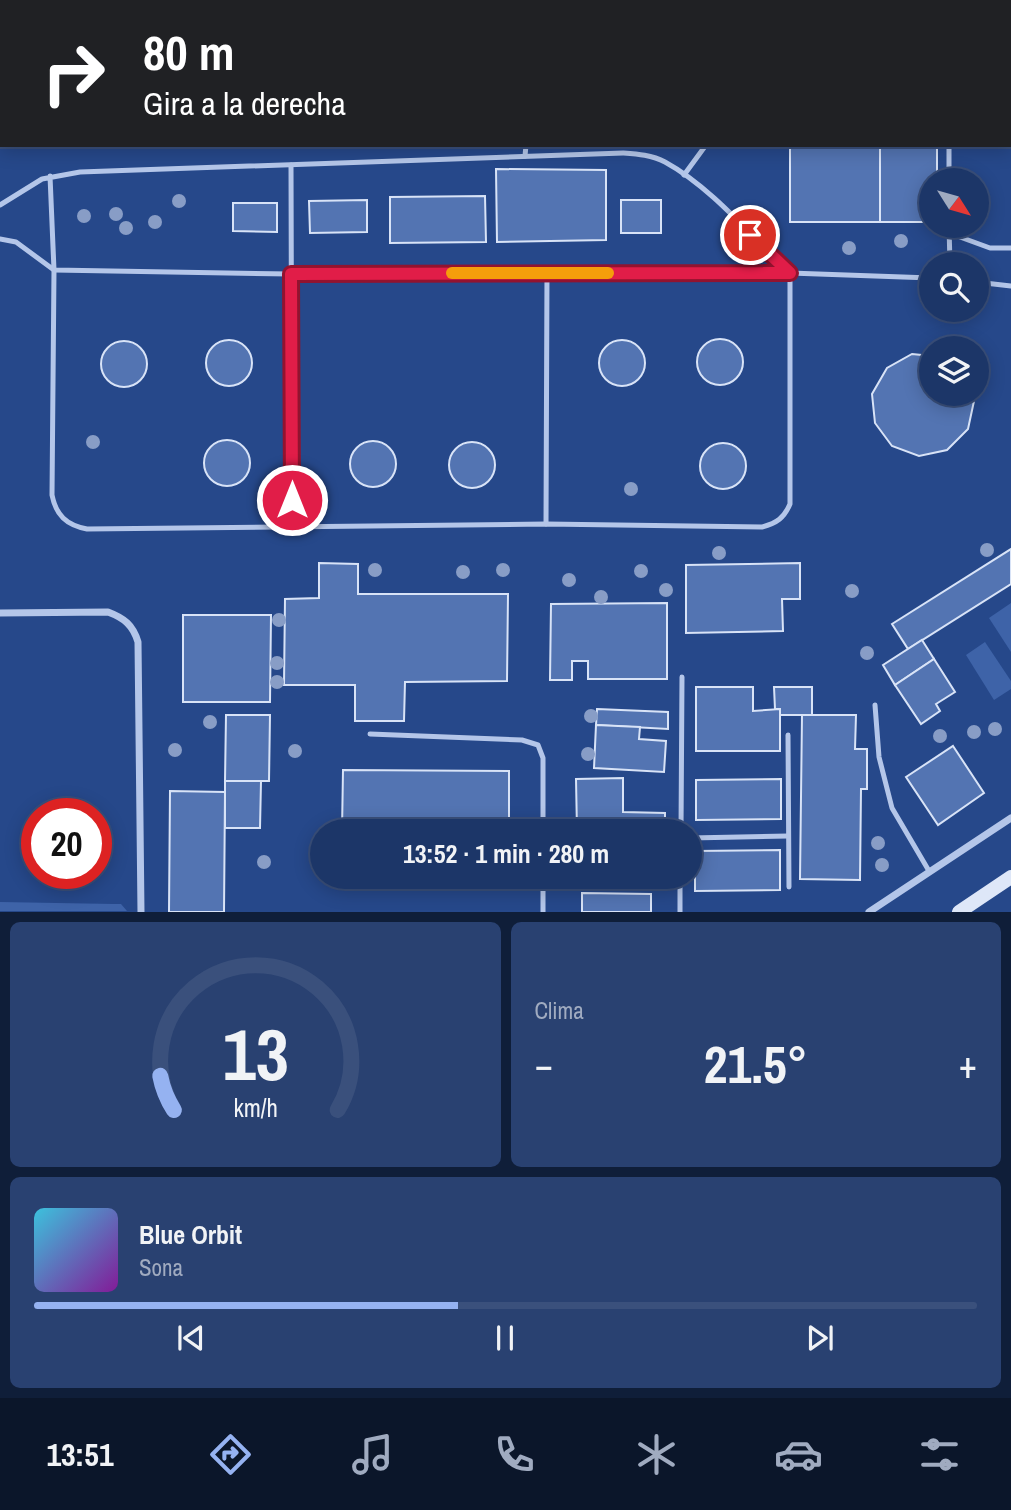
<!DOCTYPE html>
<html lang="es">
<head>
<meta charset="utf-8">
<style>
	:root { --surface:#1c3668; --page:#294171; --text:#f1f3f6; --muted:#a0abc0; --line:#3a507c; --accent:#95b2f1 }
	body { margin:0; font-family:"Archivo Narrow",sans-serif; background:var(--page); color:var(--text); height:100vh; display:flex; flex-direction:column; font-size:26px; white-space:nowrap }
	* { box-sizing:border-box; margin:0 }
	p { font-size:23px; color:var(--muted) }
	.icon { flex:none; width:38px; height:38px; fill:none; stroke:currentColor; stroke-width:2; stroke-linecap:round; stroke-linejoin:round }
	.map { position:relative; height:912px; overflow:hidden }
	.drawer { display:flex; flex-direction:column; gap:10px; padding:10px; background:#0f1e39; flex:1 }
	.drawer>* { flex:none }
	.banner { position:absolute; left:0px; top:0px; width:1012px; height:147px; box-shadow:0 4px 18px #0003,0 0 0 2px var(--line); background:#202124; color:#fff; overflow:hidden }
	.needle { width:46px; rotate:127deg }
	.buttons { position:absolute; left:919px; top:168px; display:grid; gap:14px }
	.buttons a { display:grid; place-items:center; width:70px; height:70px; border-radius:50%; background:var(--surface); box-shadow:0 4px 18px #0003,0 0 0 2px var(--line); font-size:35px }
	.speed { position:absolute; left:21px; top:798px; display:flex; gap:14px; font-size:35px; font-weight:700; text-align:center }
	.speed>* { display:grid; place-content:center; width:91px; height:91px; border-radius:50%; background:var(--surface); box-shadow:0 4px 18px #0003,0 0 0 2px var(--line); line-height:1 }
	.speed .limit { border:10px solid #d22; background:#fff; color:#111 }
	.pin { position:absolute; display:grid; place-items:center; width:60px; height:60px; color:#fff; margin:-30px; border:4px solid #fff; border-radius:50%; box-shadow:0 2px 7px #0007 }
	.me { position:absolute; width:77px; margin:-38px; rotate:0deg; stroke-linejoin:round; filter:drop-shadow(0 0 5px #0008) }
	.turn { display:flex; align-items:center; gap:24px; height:147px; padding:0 28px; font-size:32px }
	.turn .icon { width:91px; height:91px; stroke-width:2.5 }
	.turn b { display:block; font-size:49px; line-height:60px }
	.big { font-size:52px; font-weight:700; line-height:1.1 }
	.drawer .card { flex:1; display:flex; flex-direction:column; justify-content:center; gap:10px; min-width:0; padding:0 24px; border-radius:10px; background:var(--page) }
	.drawer .dial { align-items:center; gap:0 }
	.dial svg { height:182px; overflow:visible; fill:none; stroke:var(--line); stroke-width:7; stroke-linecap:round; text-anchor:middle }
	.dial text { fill:var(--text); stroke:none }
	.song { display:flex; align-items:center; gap:21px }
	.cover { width:84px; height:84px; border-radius:10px; background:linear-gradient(135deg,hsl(190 70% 55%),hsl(290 70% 35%)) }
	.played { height:7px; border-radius:4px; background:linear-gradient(90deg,var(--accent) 45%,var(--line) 45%) }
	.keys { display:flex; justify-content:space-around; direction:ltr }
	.heat { display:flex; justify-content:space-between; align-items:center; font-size:38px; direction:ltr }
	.drawer .tiles { flex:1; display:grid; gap:10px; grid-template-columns:1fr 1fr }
	.card:last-child { grid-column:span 2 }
	.trip { position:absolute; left:310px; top:819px; width:392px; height:70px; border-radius:35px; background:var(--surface); box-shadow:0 4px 18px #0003,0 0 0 2px var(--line); font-weight:700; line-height:70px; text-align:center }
	.tabs { display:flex; height:112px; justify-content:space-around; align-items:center; background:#0b162a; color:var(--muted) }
	.tabs .icon { width:49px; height:49px }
	.tabs .selected { color:var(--accent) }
	.tabs b { font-size:32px; color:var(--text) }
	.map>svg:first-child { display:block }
</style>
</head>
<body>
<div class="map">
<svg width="1011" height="912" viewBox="0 0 1011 912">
	<rect width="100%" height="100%" fill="#26488a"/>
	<g fill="#3e63a8">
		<path d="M1011 603V652L989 618Z"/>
		<path d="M985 642 1011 681V689L994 700 966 655Z"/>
		<path d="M0 902 114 904H121L127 911H0Z"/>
	</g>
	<g fill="#5374b2" stroke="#d8e3f7" stroke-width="2">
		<path d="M813 145H880V222H790V148H813Z"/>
		<path d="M880 145H937V180H931V222H880Z"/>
		<path d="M496 169 606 170V240L497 242Z"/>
		<path d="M485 196 486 242 390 243V197Z"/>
		<path d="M367 200V232L310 233 309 201Z"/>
		<rect x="621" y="200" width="40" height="33"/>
		<path d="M233 203H277V232L233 231Z"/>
		<circle cx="720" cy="362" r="23"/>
		<circle cx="622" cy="363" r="23"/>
		<circle cx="229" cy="363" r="23"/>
		<circle cx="124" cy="364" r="23"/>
		<path d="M912 354 931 356V394H972L974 401 968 429 947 450 919 456 892 446 875 423 872 394 887 368Z"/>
		<circle cx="227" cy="463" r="23"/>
		<circle cx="373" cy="464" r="23"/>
		<circle cx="472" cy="465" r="23"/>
		<circle cx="723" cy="466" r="23"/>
		<path d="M1011 549V584L908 649 892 624Z"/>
		<path d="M319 563 358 564V594H508L507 681 405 682 404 721H355V685H284L285 599 319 598Z"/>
		<path d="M800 563V599H782L783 631 686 633V565Z"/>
		<path d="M667 603V679H588V661H572V680H550L551 604Z"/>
		<path d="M183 615H271L270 702H183Z"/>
		<path d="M922 640 934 659 895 685 883 665Z"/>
		<path d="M934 659 955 692 936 704 940 711 921 724 895 685Z"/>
		<path d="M696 687H753V711L780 709V751H696Z"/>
		<path d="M774 687H812V715H780V709H775Z"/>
		<path d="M597 709 668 712V729L596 725Z"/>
		<path d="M226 715H270L269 781H225Z"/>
		<path d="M802 715H856L855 749H867V789H861L860 880 800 879Z"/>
		<path d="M596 725 640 727 639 739 666 741 664 772 594 768Z"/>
		<path d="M953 746 984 793 938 825 906 777Z"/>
		<path d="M343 770 509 771V831H342Z"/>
		<path d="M623 778V812L665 813V831H577L576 779Z"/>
		<path d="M781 779V819L696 820V780Z"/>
		<path d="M225 781H261L260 828H225Z"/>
		<path d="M170 791 225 792 224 912H169Z"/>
		<path d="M780 850V890L695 891V851Z"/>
		<rect x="408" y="877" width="28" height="4"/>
		<rect x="578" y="877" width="88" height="9"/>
		<path d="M582 893 651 894V912H582Z"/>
	</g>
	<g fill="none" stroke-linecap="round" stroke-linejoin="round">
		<g stroke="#b4c6e9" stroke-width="5">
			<path d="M0 2H2"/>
			<path d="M239 2 390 0"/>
			<path d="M950 2V0"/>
			<path d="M0 52 2 51"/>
			<path d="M525 156 526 145"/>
			<path d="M291 165 292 525"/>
			<path d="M684 175 706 145"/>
			<path d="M949 180V145"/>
			<path d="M0 205 42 179 80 172 623 153C637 154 652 155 665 162 711 187 752 237 790 273V504C784 518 777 523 762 527L546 524 87 529C66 525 56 515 52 495L54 270 50 176"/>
			<path d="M949 226 950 264"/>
			<path d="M949 233 990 248H1011"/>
			<path d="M0 239 16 242 54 270 291 274 790 273 931 278"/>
			<path d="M976 282 1011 286"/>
			<path d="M546 524 547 272"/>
			<path d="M875 705 879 757 892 808 929 871"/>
			<path d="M370 734 522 740 538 745 543 758V831"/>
			<path d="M788 735 789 887"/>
			<path d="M681 831 682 677"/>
			<path d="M690 838 788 836"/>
			<path d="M543 877V912"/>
			<path d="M680 912V877"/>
		</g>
		<g stroke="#b4c6e9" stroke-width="7">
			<path d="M0 613 108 612C124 618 133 625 138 642L141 912"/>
			<path d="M869 912 1011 818"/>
		</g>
		<path stroke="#dee7f8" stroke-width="14" d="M959 912 1011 877"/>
	</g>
	<g fill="#889dc6">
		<circle cx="179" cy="201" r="7"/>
		<circle cx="116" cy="214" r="7"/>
		<circle cx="84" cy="216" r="7"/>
		<circle cx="155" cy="222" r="7"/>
		<circle cx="126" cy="228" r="7"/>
		<circle cx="901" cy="241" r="7"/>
		<circle cx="849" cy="248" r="7"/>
		<circle cx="93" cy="442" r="7"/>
		<circle cx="631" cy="489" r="7"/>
		<circle cx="987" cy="550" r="7"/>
		<circle cx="719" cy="553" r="7"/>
		<circle cx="375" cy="570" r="7"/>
		<circle cx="503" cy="570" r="7"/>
		<circle cx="641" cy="571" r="7"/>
		<circle cx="463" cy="572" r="7"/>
		<circle cx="569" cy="580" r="7"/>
		<circle cx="666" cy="590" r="7"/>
		<circle cx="852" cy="591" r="7"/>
		<circle cx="601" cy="597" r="7"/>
		<circle cx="279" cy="620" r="7"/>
		<circle cx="867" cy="653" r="7"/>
		<circle cx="277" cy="663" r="7"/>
		<circle cx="277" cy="682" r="7"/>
		<circle cx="591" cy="716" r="7"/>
		<circle cx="210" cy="722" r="7"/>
		<circle cx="995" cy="729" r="7"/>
		<circle cx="974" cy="732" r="7"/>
		<circle cx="940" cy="736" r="7"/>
		<circle cx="175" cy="750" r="7"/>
		<circle cx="295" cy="751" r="7"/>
		<circle cx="588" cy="754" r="7"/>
		<circle cx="878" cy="843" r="7"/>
		<circle cx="264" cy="862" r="7"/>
		<circle cx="882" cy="865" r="7"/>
	</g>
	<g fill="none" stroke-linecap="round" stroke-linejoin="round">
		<g stroke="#92132f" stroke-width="18">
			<path id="route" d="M292 500 291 274 790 273 750 235"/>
		</g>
		<use href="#route" stroke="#e11d48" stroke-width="12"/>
		<path stroke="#f59e0b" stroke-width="12" d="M452 273H608"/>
	</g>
</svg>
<div class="buttons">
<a><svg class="needle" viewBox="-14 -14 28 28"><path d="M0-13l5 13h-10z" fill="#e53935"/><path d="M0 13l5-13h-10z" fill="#a0abc0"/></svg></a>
<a><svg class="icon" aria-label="search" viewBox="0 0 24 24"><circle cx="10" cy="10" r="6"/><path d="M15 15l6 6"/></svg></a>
<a><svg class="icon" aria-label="layers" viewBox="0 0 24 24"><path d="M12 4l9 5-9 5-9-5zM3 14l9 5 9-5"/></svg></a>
</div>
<div class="speed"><div class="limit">20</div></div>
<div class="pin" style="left:750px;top:235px;background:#d93025"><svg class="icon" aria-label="arrive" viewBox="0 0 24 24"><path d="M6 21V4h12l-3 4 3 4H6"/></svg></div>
<svg class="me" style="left:292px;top:500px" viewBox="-20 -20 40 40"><circle r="17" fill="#e11d48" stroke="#fff" stroke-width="3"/><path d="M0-11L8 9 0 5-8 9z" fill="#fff"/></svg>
<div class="trip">13:52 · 1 min · 280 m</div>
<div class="banner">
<div class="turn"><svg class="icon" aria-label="right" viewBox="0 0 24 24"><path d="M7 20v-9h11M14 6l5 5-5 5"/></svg><div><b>80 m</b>Gira a la derecha</div></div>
</div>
</div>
<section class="drawer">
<div class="tiles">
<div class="card dial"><svg viewBox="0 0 100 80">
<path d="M14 69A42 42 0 1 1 86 69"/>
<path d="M14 69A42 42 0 0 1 8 54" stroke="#95b2f1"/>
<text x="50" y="56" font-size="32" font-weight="700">13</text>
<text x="50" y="72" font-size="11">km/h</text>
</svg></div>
<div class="card"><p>Clima</p>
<div class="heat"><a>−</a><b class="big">21.5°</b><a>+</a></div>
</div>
<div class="card">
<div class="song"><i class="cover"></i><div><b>Blue Orbit</b><p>Sona</p></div></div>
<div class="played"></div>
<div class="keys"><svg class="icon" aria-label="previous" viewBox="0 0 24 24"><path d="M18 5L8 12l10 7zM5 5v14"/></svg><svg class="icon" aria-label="pause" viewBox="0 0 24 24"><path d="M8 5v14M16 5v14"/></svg><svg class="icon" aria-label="next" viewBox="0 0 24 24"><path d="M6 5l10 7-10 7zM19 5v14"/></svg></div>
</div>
</div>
</section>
<nav class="tabs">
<b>13:51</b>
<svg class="icon selected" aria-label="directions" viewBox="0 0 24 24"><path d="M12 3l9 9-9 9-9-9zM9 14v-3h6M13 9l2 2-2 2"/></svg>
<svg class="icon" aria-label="music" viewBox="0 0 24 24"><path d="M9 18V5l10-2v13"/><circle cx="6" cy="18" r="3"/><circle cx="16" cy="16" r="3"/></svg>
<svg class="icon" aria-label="phone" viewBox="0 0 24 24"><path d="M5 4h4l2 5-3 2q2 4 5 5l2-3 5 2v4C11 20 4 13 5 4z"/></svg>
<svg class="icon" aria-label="climate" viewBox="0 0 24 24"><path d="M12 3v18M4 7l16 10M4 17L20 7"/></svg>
<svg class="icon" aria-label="car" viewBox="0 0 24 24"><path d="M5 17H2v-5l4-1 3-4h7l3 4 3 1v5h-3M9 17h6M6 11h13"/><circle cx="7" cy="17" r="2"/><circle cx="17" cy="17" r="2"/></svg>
<svg class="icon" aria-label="filters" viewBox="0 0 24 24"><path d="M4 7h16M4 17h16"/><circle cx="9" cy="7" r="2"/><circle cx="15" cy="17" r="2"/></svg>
</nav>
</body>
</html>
